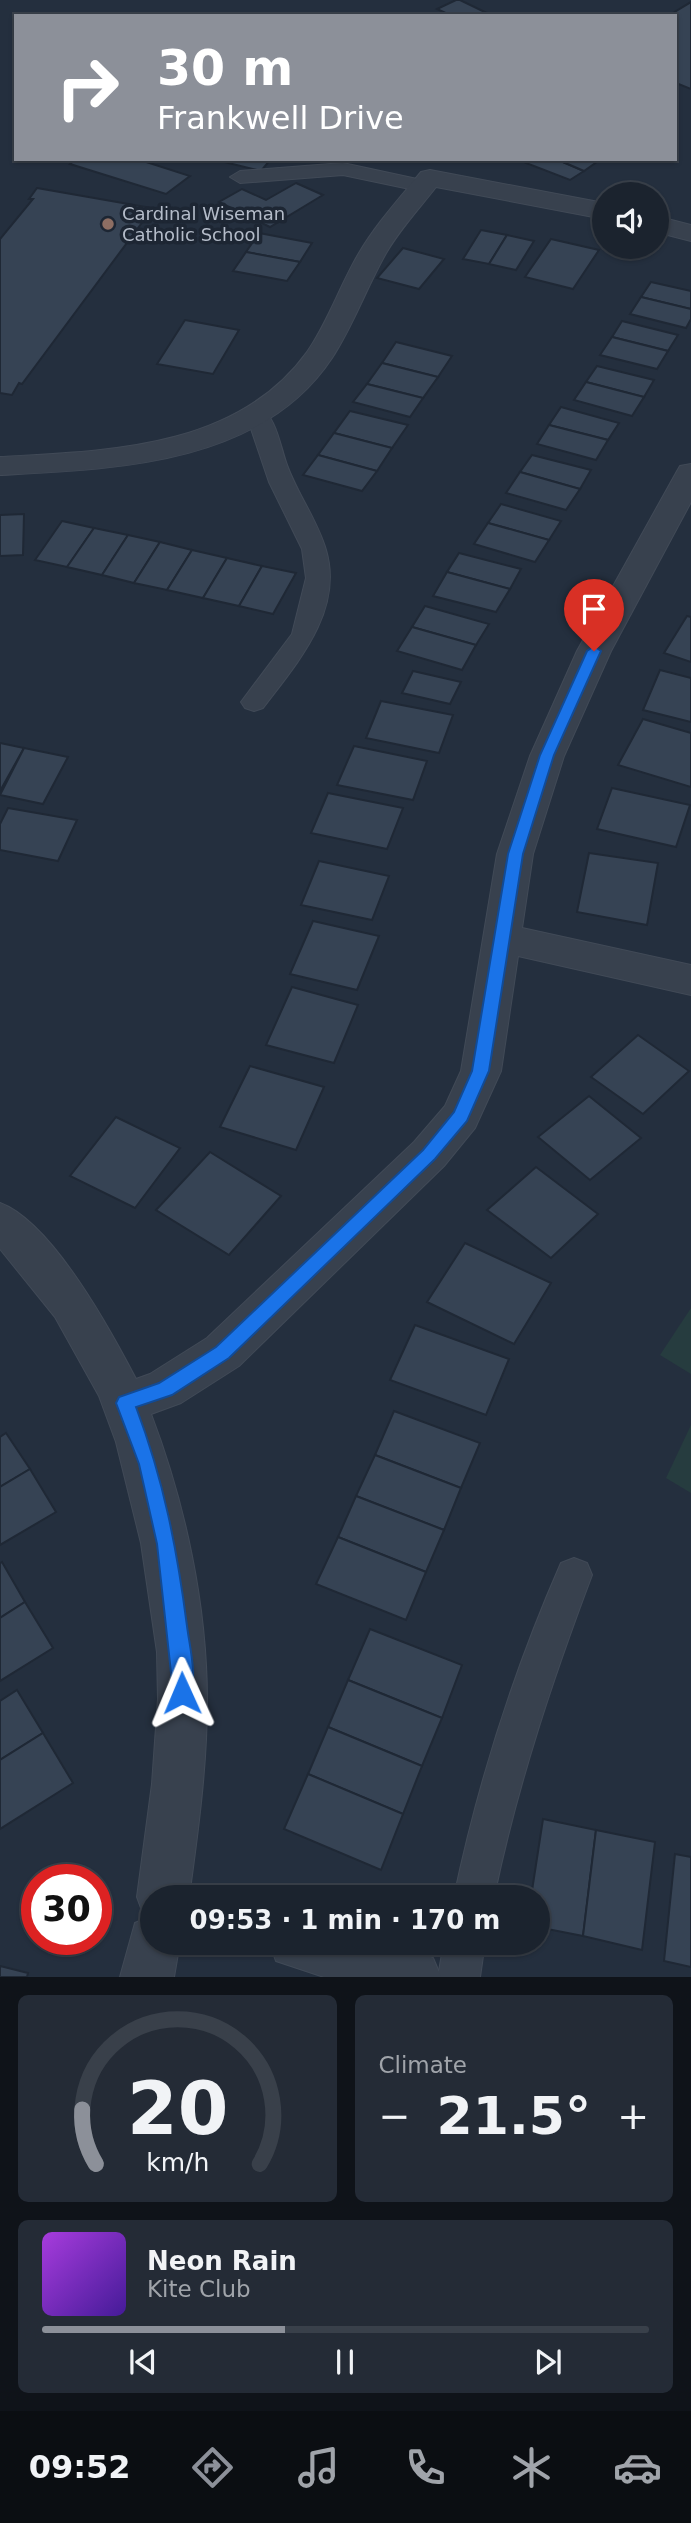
<!DOCTYPE html>
<html lang="en">
<head>
<meta charset="utf-8">
<style>
	:root { --surface:#1b232e; --page:#242b36; --text:#f1f3f6; --muted:#a0a4aa; --line:#39404a; --accent:#8c9099 }
	body { margin:0; font-family:"DejaVu Sans",sans-serif; background:var(--page); color:var(--text); height:100vh; display:flex; flex-direction:column; font-size:26px; white-space:nowrap }
	* { box-sizing:border-box; margin:0 }
	p { font-size:23px; color:var(--muted) }
	.icon { flex:none; width:38px; height:38px; fill:none; stroke:currentColor; stroke-width:2; stroke-linecap:round; stroke-linejoin:round }
	.map { position:relative; height:1977px; overflow:hidden }
	.panel { display:flex; flex-direction:column; gap:18px; padding:18px; background:#0f1319; flex:1 }
	.panel>* { flex:none }
	.guide { position:absolute; left:14px; top:14px; width:663px; height:147px; border-radius:0px; box-shadow:0 2px 5px #0004,0 0 0 2px var(--line); background:#8c9099; color:#fff; overflow:hidden }
	.tools { position:absolute; left:592px; top:182px; display:grid; gap:14px }
	.tools a { display:grid; place-items:center; width:77px; height:77px; border-radius:50%; background:var(--surface); box-shadow:0 2px 5px #0004,0 0 0 2px var(--line); font-size:35px }
	.speed { position:absolute; left:21px; top:1864px; display:flex; gap:14px; font-size:35px; font-weight:700; text-align:center }
	.speed>* { display:grid; place-content:center; width:91px; height:91px; border-radius:50%; background:var(--surface); box-shadow:0 2px 5px #0004,0 0 0 2px var(--line); line-height:1 }
	.speed .limit { border:10px solid #d22; background:#fff; color:#111 }
	.pin { position:absolute; display:grid; place-items:center; width:60px; height:60px; color:#fff; margin:-72px -30px; border-radius:50% 50% 50% 0; rotate:-45deg; box-shadow:0 0 7px #0007 }
	.pin .icon { rotate:45deg }
	.me { position:absolute; width:77px; margin:-38px; rotate:359deg; stroke-linejoin:round; filter:drop-shadow(0 0 5px #0008) }
	.turn { display:flex; align-items:center; gap:24px; height:147px; padding:0 28px; font-size:32px }
	.turn .icon { width:91px; height:91px; stroke-width:2.5 }
	.turn b { display:block; font-size:49px; line-height:60px }
	.big { font-size:52px; font-weight:700; line-height:1.1 }
	.panel .tile { flex:1; display:flex; flex-direction:column; justify-content:center; gap:10px; min-width:0; padding:0 24px; border-radius:10px; background:var(--page) }
	.panel .dial { align-items:center; gap:0 }
	.dial svg { height:182px; overflow:visible; fill:none; stroke:var(--line); stroke-width:7; stroke-linecap:round; text-anchor:middle }
	.dial text { fill:var(--text); stroke:none }
	.song { display:flex; align-items:center; gap:21px }
	.cover { width:84px; height:84px; border-radius:10px; background:linear-gradient(135deg,hsl(280 70% 55%),hsl(260 70% 35%)) }
	.played { height:7px; border-radius:4px; background:linear-gradient(90deg,var(--accent) 40%,var(--line) 40%) }
	.keys { display:flex; justify-content:space-around; direction:ltr }
	.heat { display:flex; justify-content:space-between; align-items:center; font-size:38px; direction:ltr }
	.panel .tiles { flex:1; display:grid; gap:18px; grid-template-columns:1fr 1fr }
	.tile:last-child { grid-column:span 2 }
	.trip { position:absolute; left:140px; top:1885px; width:410px; height:70px; border-radius:35px; background:var(--surface); box-shadow:0 2px 5px #0004,0 0 0 2px var(--line); font-weight:700; line-height:70px; text-align:center }
	.tabs { display:flex; height:112px; justify-content:space-around; align-items:center; background:#0b0e12; color:var(--muted) }
	.tabs .icon { width:49px; height:49px }
	.tabs .active { color:var(--accent) }
	.tabs b { font-size:32px; color:var(--text) }
	.map>svg:first-child { display:block }
</style>
</head>
<body>
<div class="map">
<svg width="691" height="1977" viewBox="0 0 691 1977">
	<rect width="100%" height="100%" fill="#242f3e"/>
	<g fill="#263c3f">
		<path d="M691 1308V1374L660 1355Z"/>
		<path d="M691 1425V1493L666 1478Z"/>
	</g>
	<g fill="#364354" stroke="#1f2835" stroke-width="2">
		<path d="M456 0H460L493 16H452L437 9Z"/>
		<path d="M691 2V89L676 83V16H668Z"/>
		<path d="M76 159H137L190 176 166 194 70 164Z"/>
		<path d="M212 159H271L261 171Z"/>
		<path d="M531 159H556L584 171 570 180 526 163Z"/>
		<path d="M556 159H601L584 171Z"/>
		<path d="M296 183 323 195 270 227 219 202 242 189 266 200Z"/>
		<path d="M37 188 157 209 149 220H144L22 384 19 383 12 395 0 393V239L33 199H29Z"/>
		<path d="M481 230 507 235 489 264 463 259Z"/>
		<path d="M259 233 312 243 300 262 246 252Z"/>
		<path d="M507 235 534 241 516 270 489 264Z"/>
		<path d="M551 239 599 250 573 289 525 277Z"/>
		<path d="M403 248 444 259 419 289 377 278Z"/>
		<path d="M246 252 300 262 287 281 233 271Z"/>
		<path d="M651 282 691 291V309L641 297Z"/>
		<path d="M641 297 691 309V319L686 328 630 314Z"/>
		<path d="M185 320 239 330 213 374 157 364Z"/>
		<path d="M622 321 678 335 668 351 612 337Z"/>
		<path d="M612 337 668 351 657 369 600 355Z"/>
		<path d="M396 342 452 356 438 377 382 363Z"/>
		<path d="M382 363 438 377 423 398 367 384Z"/>
		<path d="M597 366 654 380 644 397 586 382Z"/>
		<path d="M586 382 644 397 632 416 574 400Z"/>
		<path d="M367 384 423 398 410 417 353 402Z"/>
		<path d="M561 407 619 423 608 440 549 425Z"/>
		<path d="M350 411 408 425 392 448 334 433Z"/>
		<path d="M549 425 608 440 596 460 537 444Z"/>
		<path d="M334 433 392 448 377 471 318 455Z"/>
		<path d="M318 455 377 471 362 491 303 475Z"/>
		<path d="M532 455 591 470 580 489 520 472Z"/>
		<path d="M520 472 580 489 566 510 506 493Z"/>
		<path d="M501 504 561 521 549 540 488 523Z"/>
		<path d="M24 514 23 555 0 556V515Z"/>
		<path d="M62 521 94 528 67 567 35 560Z"/>
		<path d="M488 523 549 540 535 562 474 544Z"/>
		<path d="M94 528 128 535 102 575 67 567Z"/>
		<path d="M128 535 160 542 134 583 102 575Z"/>
		<path d="M160 542 192 550 167 590 134 583Z"/>
		<path d="M192 550 227 558 203 598 167 590Z"/>
		<path d="M459 553 521 569 510 589 447 572Z"/>
		<path d="M227 558 262 566 239 606 203 598Z"/>
		<path d="M262 566 296 573 273 614 239 606Z"/>
		<path d="M447 572 510 589 496 612 433 596Z"/>
		<path d="M425 606 489 624 476 645 412 627Z"/>
		<path d="M687 616 691 617V662L664 653Z"/>
		<path d="M412 627 476 645 462 670 397 651Z"/>
		<path d="M660 670 691 678V722L643 710Z"/>
		<path d="M413 671 461 682 450 704 402 693Z"/>
		<path d="M381 701 453 715 439 753 366 738Z"/>
		<path d="M643 719 691 733V787L618 765Z"/>
		<path d="M0 743 24 748 0 791Z"/>
		<path d="M354 746 427 761 413 800 337 785Z"/>
		<path d="M24 748 68 757 43 804 0 795Z"/>
		<path d="M612 788 690 805 676 847 597 829Z"/>
		<path d="M328 793 403 808 387 849 311 833Z"/>
		<path d="M8 808 77 820 58 861 0 850V824Z"/>
		<path d="M589 853 658 863 647 925 577 912Z"/>
		<path d="M319 861 389 876 372 920 301 905Z"/>
		<path d="M313 921 379 936 357 990 290 974Z"/>
		<path d="M292 987 358 1005 334 1063 266 1045Z"/>
		<path d="M638 1035 689 1071 643 1114 591 1077Z"/>
		<path d="M250 1066 324 1087 296 1150 220 1127Z"/>
		<path d="M589 1096 641 1138 590 1180 538 1137Z"/>
		<path d="M116 1117 180 1148 135 1208 70 1176Z"/>
		<path d="M210 1152 281 1196 229 1255 156 1210Z"/>
		<path d="M536 1167 598 1214 551 1258 487 1210Z"/>
		<path d="M465 1243 551 1283 514 1344 427 1302Z"/>
		<path d="M415 1325 509 1359 486 1415 390 1380Z"/>
		<path d="M394 1411 480 1443 461 1488 375 1455Z"/>
		<path d="M6 1433 30 1469 0 1487V1437Z"/>
		<path d="M375 1455 461 1488 444 1530 356 1496Z"/>
		<path d="M30 1469 56 1512 0 1545V1487Z"/>
		<path d="M356 1496 444 1530 426 1572 338 1537Z"/>
		<path d="M338 1537 426 1572 406 1620 316 1584Z"/>
		<path d="M2 1562 25 1602 0 1618V1563Z"/>
		<path d="M25 1602 53 1648 0 1681V1618Z"/>
		<path d="M370 1629 462 1665 442 1718 348 1680Z"/>
		<path d="M348 1680 442 1718 422 1766 328 1727Z"/>
		<path d="M17 1690 43 1733 0 1760V1701Z"/>
		<path d="M328 1727 422 1766 403 1814 308 1774Z"/>
		<path d="M43 1733 73 1783 0 1829V1760Z"/>
		<path d="M308 1774 403 1814 381 1870 284 1829Z"/>
		<path d="M543 1819 596 1830 583 1936 537 1927V1897H531Z"/>
		<path d="M596 1830 655 1842 642 1950 583 1936Z"/>
		<path d="M675 1854 691 1857V1967L664 1961Z"/>
		<path d="M0 1966 28 1973 27 1977H0Z"/>
	</g>
	<g fill="none" stroke-linecap="round" stroke-linejoin="round">
		<g stroke="#414a57" stroke-width="2">
			<g id="lane">
				<path d="M343 163 431 182 434 186 424 192 343 175 240 183 230 177 240 171Z"/>
				<path d="M257 407C275 412 280 445 286 462 296 492 317 519 326 550 344 611 297 663 263 708L254 711 245 708 241 702 292 634 306 578 302 549 269 482 246 414Z"/>
				<path d="M574 1558 587 1563 592 1575C552 1681 517 1786 494 1897H454C478 1783 514 1670 561 1563Z"/>
				<path d="M444 1942H485L480 1977H438Z"/>
			</g>
		</g>
		<g stroke="#414a57" stroke-width="2">
			<g id="street">
				<path d="M430 170 604 203V219L436 187C419 209 399 230 385 255 366 289 353 326 332 358 261 465 116 469 0 475V457C108 451 237 449 307 352 328 322 340 285 359 253 376 224 399 199 421 172Z"/>
				<path d="M656 216 691 225V241L656 232Z"/>
				<path d="M691 464V502L611 651 564 756 533 854 522 928 691 965V995L518 956 501 1071 475 1128 444 1166 239 1366 181 1403 151 1414C185 1503 207 1605 207 1701 207 1766 198 1832 189 1897H152V1942H180L174 1977H120L135 1923 149 1917 144 1916 137 1897 152 1784 158 1699 157 1652 141 1543 116 1442 99 1396 55 1317 0 1249V1203C52 1222 111 1331 136 1379L150 1374 207 1338 414 1142 445 1106 461 1071 497 854 530 756 577 651 676 473 680 466Z"/>
				<path d="M269 1942H388L433 1958 441 1977H324L276 1961Z"/>
			</g>
		</g>
		<use href="#lane" fill="#38414e" fill-rule="evenodd"/>
		<use href="#street" fill="#38414e" fill-rule="evenodd"/>
	</g>
	<path fill="#1a73e8" stroke="#114b97" stroke-width="2" d="M594 646 601 651 554 755 523 854 489 1071 467 1121 435 1159 229 1358 172 1395 136 1407C164 1481 177 1549 187 1626 190 1649 198 1678 189 1700L182 1703 174 1700 157 1544 139 1464 116 1403 119 1397 159 1383 216 1347 423 1150 454 1112 472 1071 508 854 540 755 587 651Z"/>
	<circle fill="#8d6e63" stroke="#1d2633" stroke-width="2.5" cx="108" cy="224" r="7"/>
	<g text-anchor="middle" stroke-width="7" stroke-linejoin="round" paint-order="stroke">
		<g font-size="18" fill="#b4bcc9" stroke="#1d2633" text-anchor="start">
			<text x="122" y="220">Cardinal Wiseman<tspan x="122" dy="21">Catholic School</tspan></text>
		</g>
	</g>
</svg>
<div class="tools">
<a><svg class="icon" aria-label="sound" viewBox="0 0 24 24"><path d="M4 9h4l5-4v14l-5-4H4zM17 9q2 3 0 6"/></svg></a>
</div>
<div class="speed"><div class="limit">30</div></div>
<div class="pin" style="left:594px;top:651px;background:#d93025"><svg class="icon" aria-label="arrive" viewBox="0 0 24 24"><path d="M6 21V4h12l-3 4 3 4H6"/></svg></div>
<svg class="me" style="left:182px;top:1693px" viewBox="-20 -20 40 40"><path d="M0-17L14 15 0 8-14 15z" fill="#1a73e8" stroke="#fff" stroke-width="4"/></svg>
<div class="trip">09:53 · 1 min · 170 m</div>
<div class="guide">
<div class="turn"><svg class="icon" aria-label="right" viewBox="0 0 24 24"><path d="M7 20v-9h11M14 6l5 5-5 5"/></svg><div><b>30 m</b>Frankwell Drive</div></div>
</div>
</div>
<section class="panel">
<div class="tiles">
<div class="tile dial"><svg viewBox="0 0 100 80">
<path d="M14 69A42 42 0 1 1 86 69"/>
<path d="M14 69A42 42 0 0 1 8 45" stroke="#8c9099"/>
<text x="50" y="56" font-size="32" font-weight="700">20</text>
<text x="50" y="72" font-size="11">km/h</text>
</svg></div>
<div class="tile"><p>Climate</p>
<div class="heat"><a>−</a><b class="big">21.5°</b><a>+</a></div>
</div>
<div class="tile">
<div class="song"><i class="cover"></i><div><b>Neon Rain</b><p>Kite Club</p></div></div>
<div class="played"></div>
<div class="keys"><svg class="icon" aria-label="previous" viewBox="0 0 24 24"><path d="M18 5L8 12l10 7zM5 5v14"/></svg><svg class="icon" aria-label="pause" viewBox="0 0 24 24"><path d="M8 5v14M16 5v14"/></svg><svg class="icon" aria-label="next" viewBox="0 0 24 24"><path d="M6 5l10 7-10 7zM19 5v14"/></svg></div>
</div>
</div>
</section>
<nav class="tabs">
<b>09:52</b>
<svg class="icon active" aria-label="directions" viewBox="0 0 24 24"><path d="M12 3l9 9-9 9-9-9zM9 14v-3h6M13 9l2 2-2 2"/></svg>
<svg class="icon" aria-label="music" viewBox="0 0 24 24"><path d="M9 18V5l10-2v13"/><circle cx="6" cy="18" r="3"/><circle cx="16" cy="16" r="3"/></svg>
<svg class="icon" aria-label="phone" viewBox="0 0 24 24"><path d="M5 4h4l2 5-3 2q2 4 5 5l2-3 5 2v4C11 20 4 13 5 4z"/></svg>
<svg class="icon" aria-label="climate" viewBox="0 0 24 24"><path d="M12 3v18M4 7l16 10M4 17L20 7"/></svg>
<svg class="icon" aria-label="car" viewBox="0 0 24 24"><path d="M5 17H2v-5l4-1 3-4h7l3 4 3 1v5h-3M9 17h6M6 11h13"/><circle cx="7" cy="17" r="2"/><circle cx="17" cy="17" r="2"/></svg>
</nav>
</body>
</html>
